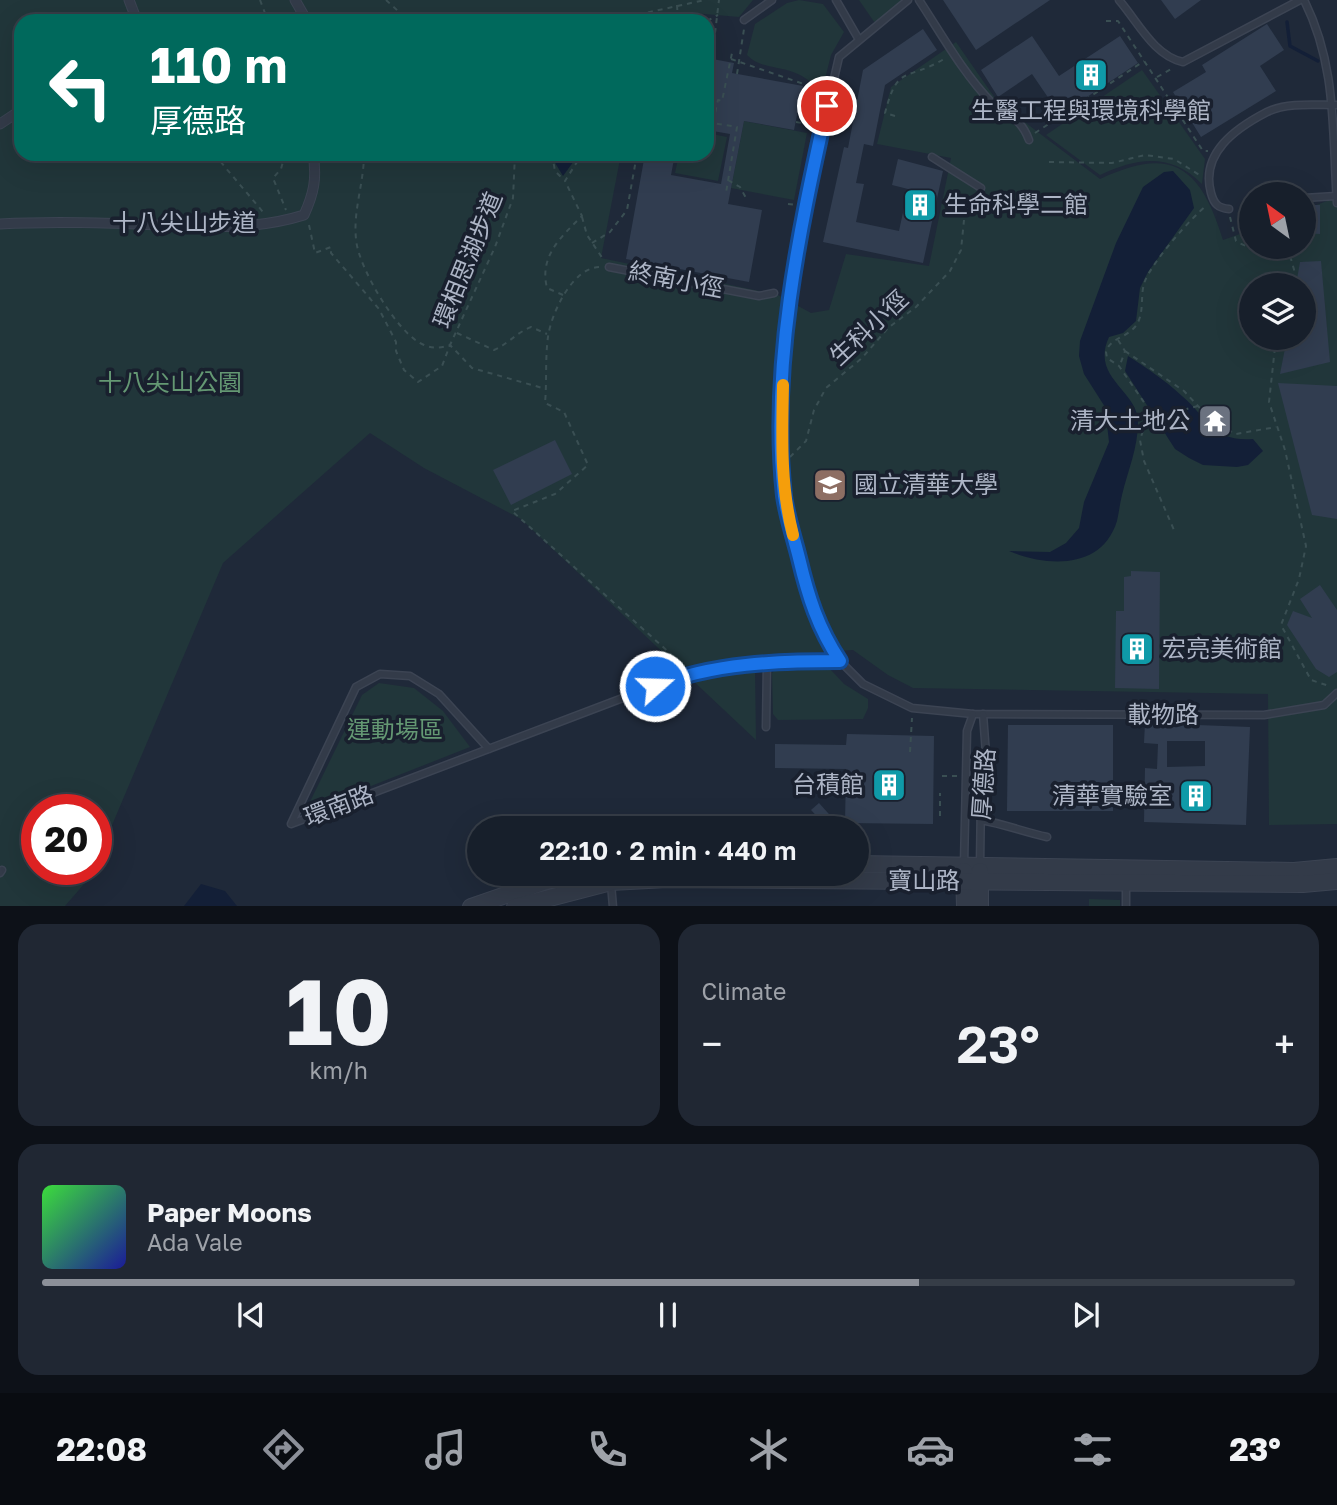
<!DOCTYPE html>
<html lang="en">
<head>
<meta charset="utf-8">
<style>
	:root { --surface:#171f2b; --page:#202733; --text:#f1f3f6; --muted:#9ea2a9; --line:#363d47; --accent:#8c9099 }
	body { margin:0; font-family:"Golos Text","Noto Sans TC",sans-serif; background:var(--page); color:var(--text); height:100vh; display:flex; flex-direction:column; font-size:26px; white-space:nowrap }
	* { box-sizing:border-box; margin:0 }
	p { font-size:23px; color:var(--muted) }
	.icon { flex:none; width:38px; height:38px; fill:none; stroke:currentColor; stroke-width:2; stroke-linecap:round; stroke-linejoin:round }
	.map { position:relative; height:906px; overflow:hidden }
	.sheet { display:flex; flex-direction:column; gap:18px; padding:18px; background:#0d1118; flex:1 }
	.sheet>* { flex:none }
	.hud { position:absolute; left:14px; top:14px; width:700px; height:147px; border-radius:21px; box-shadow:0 7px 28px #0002,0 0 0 2px var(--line); background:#00695c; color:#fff; overflow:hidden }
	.needle { width:46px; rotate:327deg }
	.tools { position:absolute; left:1239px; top:182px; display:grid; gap:14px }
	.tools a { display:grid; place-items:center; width:77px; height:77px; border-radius:50%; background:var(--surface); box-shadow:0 7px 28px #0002,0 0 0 2px var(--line); font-size:35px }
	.speed { position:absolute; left:21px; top:794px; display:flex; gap:14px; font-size:35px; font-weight:700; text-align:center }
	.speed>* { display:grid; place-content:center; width:91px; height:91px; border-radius:50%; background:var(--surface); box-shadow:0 7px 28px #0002,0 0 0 2px var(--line); line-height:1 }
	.speed .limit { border:10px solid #d22; background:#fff; color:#111 }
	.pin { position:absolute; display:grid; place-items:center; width:60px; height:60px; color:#fff; margin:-30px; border:4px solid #fff; border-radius:50%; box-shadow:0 2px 7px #0007 }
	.me { position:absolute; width:77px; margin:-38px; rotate:70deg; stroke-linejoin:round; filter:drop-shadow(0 0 5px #0008) }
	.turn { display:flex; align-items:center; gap:24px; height:147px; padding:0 21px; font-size:32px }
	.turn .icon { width:91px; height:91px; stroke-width:2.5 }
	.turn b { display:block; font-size:49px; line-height:60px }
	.big { font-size:52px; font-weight:600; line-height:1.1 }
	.sheet .card { flex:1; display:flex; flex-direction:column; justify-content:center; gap:10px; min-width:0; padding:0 24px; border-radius:21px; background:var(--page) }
	.sheet .dial { align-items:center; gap:0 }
	.dial b { font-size:91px; line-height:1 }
	.song { display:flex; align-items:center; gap:21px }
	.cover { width:84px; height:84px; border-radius:10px; background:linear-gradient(135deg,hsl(120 70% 55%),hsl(240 70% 35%)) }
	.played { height:7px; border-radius:4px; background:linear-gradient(90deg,var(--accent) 70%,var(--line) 70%) }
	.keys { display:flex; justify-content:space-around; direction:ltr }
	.heat { display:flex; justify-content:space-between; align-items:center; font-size:38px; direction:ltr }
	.sheet .tiles { flex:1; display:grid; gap:18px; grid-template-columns:1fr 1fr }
	.card:last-child { grid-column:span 2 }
	.trip { position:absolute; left:467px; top:816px; width:402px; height:70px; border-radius:35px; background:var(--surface); box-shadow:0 7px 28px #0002,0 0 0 2px var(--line); font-weight:600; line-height:70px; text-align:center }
	.tab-bar { display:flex; height:112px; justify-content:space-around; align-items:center; background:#090c11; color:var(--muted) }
	.tab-bar .icon { width:49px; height:49px }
	.tab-bar .on { color:var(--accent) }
	.tab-bar b { font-size:32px; color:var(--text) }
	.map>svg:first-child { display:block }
</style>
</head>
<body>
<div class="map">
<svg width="1337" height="907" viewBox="0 0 1337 907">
	<rect width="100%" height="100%" fill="#1f2939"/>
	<g fill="#21363a" fill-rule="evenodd">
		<path d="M0 0H753L739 17 693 13 691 21H21V154H621L601 258 778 295 811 313 829 310 846 254 929 266 951 158 877 144 891 87 956 42 997 101 1100 179C1173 144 1201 168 1223 240L1251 230V247H1304V210L1337 197V824L1269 825 1268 694 913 688 888 675 853 650 764 656 755 670 756 740 521 519 424 468 370 433 223 563 96 863V810H37V870H93L91 876 65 906H0ZM1251 285H1304V338H1251Z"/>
		<path d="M799 0 823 4 844 32 831 55 823 87C811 84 805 76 793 72 777 66 759 68 747 55L755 24 787 3Z"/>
		<path d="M859 0H908L877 26Z"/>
		<path d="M1142 70 1205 159 1202 184C1170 152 1137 158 1100 175L1046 135Z"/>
		<path d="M744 121 807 133 794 200 731 188Z"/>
		<path d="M707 133 727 137 718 181 675 173 679 154H707Z"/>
		<path d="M777 668 830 669 844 684 868 699V708L863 719 778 720 773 714 772 673Z"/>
		<path d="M379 683 414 688 443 711 470 747 305 812 362 695Z"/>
		<path d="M1089 899 1120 900V906H1089Z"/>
	</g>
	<g fill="#131f37">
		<path d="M554 154H579L563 176 554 161Z"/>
		<path d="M1173 171 1190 190 1194 208 1148 272 1140 288 1136 321 1123 333 1109 337C1090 378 1138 390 1138 422 1138 448 1128 470 1122 495 1120 503 1119 512 1117 521 1102 570 1047 567 1009 551L1050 552 1066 543 1079 528 1084 502 1109 442 1105 407 1084 374 1079 356 1080 341 1116 243 1143 187 1164 172Z"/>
		<path d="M1128 356C1147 368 1166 381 1182 396 1209 419 1212 442 1253 439L1263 451 1248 465 1237 467 1203 465 1189 458 1175 449 1125 371Z"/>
		<path d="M201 884 225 891 237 906H184Z"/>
	</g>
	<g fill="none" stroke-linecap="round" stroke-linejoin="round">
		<path stroke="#131f37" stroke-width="3.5" d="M1287 22 1290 46 1318 61"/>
	</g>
	<g fill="#313d50" fill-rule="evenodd">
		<path d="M943 0H1050L976 50Z"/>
		<path d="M1161 0H1201L1175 19Z"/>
		<path d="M1267 24 1284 50 1260 66 1276 91 1201 137 1173 92 1206 72 1202 65Z"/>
		<path d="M923 29 937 50 885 85 873 146 864 144 856 183 864 184 856 222 899 231 908 189 892 185 898 159 943 171 923 263 823 242 844 147 848 148 863 70Z"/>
		<path d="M1032 36 1059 76 1120 36 1138 63 1060 115 1032 74 998 97 981 70Z"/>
		<path d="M707 58 734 63 732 73 803 86 794 130 744 121 728 204 762 210 749 282 626 259 645 154H675L671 175 721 184 730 134 707 130Z"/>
		<path d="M1304 205H1320V234L1304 233Z"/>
		<path d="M1321 261 1330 362 1280 374 1287 338H1304V285H1296L1300 262Z"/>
		<path d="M1278 383 1337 386V519L1312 515Z"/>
		<path d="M555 440 572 474 511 505 493 470Z"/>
		<path d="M1131 571 1160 572 1159 689 1115 688 1116 611H1124V577L1131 576Z"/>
		<path d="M1320 585 1337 610V672L1329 677 1316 669 1287 625 1293 611 1312 618 1300 599Z"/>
		<path d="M1145 723 1250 727 1246 825 1144 822 1145 768 1157 769 1158 744 1144 743ZM1167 741H1205V766L1167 767Z"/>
		<path d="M1008 725H1113V811H1007Z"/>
		<path d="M847 734 934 736 933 824 845 823 846 769 775 768V744L846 745Z"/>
		<path d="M819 803 837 823 832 828H828L811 810Z"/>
	</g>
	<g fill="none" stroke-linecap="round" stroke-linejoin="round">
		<g stroke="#3c4453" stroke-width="9">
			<g id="service">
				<path d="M836 0 858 38"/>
				<path d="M908 0 839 57 805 205 791 301 784 363 781 462 785 499 811 607 824 638 840 661 863 684 912 708 973 714 1264 715 1324 705 1337 693"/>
				<path d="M919 0C942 35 963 73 992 103 1008 118 1020 116 1029 140"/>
				<path d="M1119 0C1138 22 1154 56 1183 62L1300 0"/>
				<path d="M1304 0C1337 66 1332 130 1337 203"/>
				<path d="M744 20 772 0"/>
				<path d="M932 157 981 188"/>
				<path d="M1304 198 1336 196"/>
				<path d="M1229 209C1218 208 1214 204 1211 193 1200 153 1236 128 1267 112 1287 102 1315 105 1337 105"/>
				<path d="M609 267 759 296 774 293"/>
				<path d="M766 727 767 662"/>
				<path d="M489 749 439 694 410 676 380 674 356 687 291 824 678 677C729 661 787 661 840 661"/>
				<path d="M981 820C1004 824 1024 832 1047 837"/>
				<path d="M964 865 967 731 973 714"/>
				<path d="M980 865 981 796 987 767 983 714"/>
				<path d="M0 873 2 870"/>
				<path d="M611 884 613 907"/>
				<path d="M1126 907V884"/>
			</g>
		</g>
		<g stroke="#3c4453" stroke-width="11">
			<g id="pedestrian">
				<path d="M129 0 137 21"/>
				<path d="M295 0 307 21"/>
				<path d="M0 124 21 110"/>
				<path d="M0 224C54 221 107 223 160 225 210 227 256 230 304 215 314 193 317 178 313 154"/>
			</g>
		</g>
		<g stroke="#3c4453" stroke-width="18">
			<g id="tertiary">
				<path d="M858 864 1294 871 1337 867"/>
				<path d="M964 871 965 907"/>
				<path d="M471 907 546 881 588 873"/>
				<path d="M515 907 611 882 667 879 1303 884 1337 881"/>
				<path d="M980 907V871"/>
			</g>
		</g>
		<g stroke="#3a4f53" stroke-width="2" stroke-dasharray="5 5" stroke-linecap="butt">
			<path d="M260 0 268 21"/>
			<path d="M386 0 409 21"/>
			<path d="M677 5 678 21"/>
			<path d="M631 21 636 15 705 0"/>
			<path d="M707 21 718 15"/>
			<path d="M1106 21H1118L1203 151H1208"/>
			<path d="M715 33 719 0"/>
			<path d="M731 59 821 90"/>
			<path d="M737 74 744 29"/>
			<path d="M1157 77 1173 68"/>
			<path d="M895 116 885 113C898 63 906 82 944 59"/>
			<path d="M707 122 737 127 726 193"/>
			<path d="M713 122 718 100 722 101 732 53"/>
			<path d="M796 122 813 125"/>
			<path d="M1035 133 1144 61"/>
			<path d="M214 154 263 212"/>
			<path d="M285 154 281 169 273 178 286 210"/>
			<path d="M364 154C364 183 353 210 356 239 358 267 398 335 424 345 433 349 441 348 450 345L495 247 513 198 515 154"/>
			<path d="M552 154 555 171 564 180"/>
			<path d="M1049 162 1112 163 1145 155 1174 159 1201 176"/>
			<path d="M728 180 740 187 746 198"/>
			<path d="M788 204 797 205"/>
			<path d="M582 217 587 235 603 259"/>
			<path d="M1230 217 1236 241C1252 252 1271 247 1291 259L1295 273 1290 285"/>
			<path d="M309 225 315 253 331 247V253L379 309 396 342V351L404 370 418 382 442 366 450 345 472 368 546 389"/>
			<path d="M592 243 610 232 627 210 637 154"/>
			<path d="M599 267C572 268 551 314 548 337 545 359 547 381 545 403L564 412 588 465 555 494 512 511 683 665"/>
			<path d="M563 295 547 288C539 256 561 237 582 216L565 181 582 154"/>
			<path d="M457 333 494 350C508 344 516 333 531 327L547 334"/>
			<path d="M1276 338 1269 402 1285 450 1306 546 1299 579 1281 625 1311 680 1329 686"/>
			<path d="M1118 340 1125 351 1120 365"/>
			<path d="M1125 351 1184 391 1212 421 1236 434 1276 427"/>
			<path d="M1198 406 1168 414 1150 411 1119 366 1107 358 1106 352C1109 339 1125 338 1134 328 1146 315 1139 296 1145 281 1153 261 1190 219 1207 205"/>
			<path d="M1149 412 1140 440 1144 461 1174 530"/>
			<path d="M790 457 806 441 814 410 826 388 862 358 888 328 916 307 950 271 961 250 964 220"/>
			<path d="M910 752 912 718"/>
			<path d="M942 776H957"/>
			<path d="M940 816V793"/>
		</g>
		<use href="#service" stroke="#333b49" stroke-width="6"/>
		<use href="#pedestrian" stroke="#333b49" stroke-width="9"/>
		<use href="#tertiary" stroke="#333b49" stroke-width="16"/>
	</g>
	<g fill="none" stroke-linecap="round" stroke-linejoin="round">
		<g stroke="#114b97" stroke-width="18">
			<path id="route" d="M655 686C714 663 777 661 840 661 818 628 808 596 799 558 794 538 787 517 784 496 770 366 799 232 827 106"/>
		</g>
		<use href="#route" stroke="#1a73e8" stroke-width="12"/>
		<path stroke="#f59e0b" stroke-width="12" d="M783 385C782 436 780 485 793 535"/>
	</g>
	<defs>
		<g id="building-square" transform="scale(1.75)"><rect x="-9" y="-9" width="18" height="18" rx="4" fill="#0f9aa8" stroke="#19202e"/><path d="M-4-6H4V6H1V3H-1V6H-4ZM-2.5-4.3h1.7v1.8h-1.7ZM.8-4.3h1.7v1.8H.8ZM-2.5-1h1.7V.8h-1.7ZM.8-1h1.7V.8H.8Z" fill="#fff"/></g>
		<g id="temple-square" transform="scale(1.75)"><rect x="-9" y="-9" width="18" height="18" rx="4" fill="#6b7280" stroke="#19202e"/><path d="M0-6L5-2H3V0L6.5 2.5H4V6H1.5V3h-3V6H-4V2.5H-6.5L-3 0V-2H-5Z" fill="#fff"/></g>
		<g id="university-square" transform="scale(1.75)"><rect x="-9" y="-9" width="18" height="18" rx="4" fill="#8d6e63" stroke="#19202e"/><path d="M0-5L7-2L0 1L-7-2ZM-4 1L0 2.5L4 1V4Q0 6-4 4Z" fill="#fff"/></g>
	</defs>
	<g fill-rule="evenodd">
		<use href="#building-square" x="1091" y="75"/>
		<use href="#building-square" x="920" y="205"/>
		<use href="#temple-square" x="1215" y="421"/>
		<use href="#university-square" x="830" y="485"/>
		<use href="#building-square" x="1137" y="649"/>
		<use href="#building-square" x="889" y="785"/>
		<use href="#building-square" x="1196" y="796"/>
	</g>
	<g text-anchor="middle" stroke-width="7" stroke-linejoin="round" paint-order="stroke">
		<g font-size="24" fill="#adb5c6" stroke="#19202e" text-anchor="start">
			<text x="1091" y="119" text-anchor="middle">生醫工程與環境科學館</text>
			<text x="944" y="213">生命科學二館</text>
			<text x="1190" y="429" text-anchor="end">清大土地公</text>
			<text x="854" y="493">國立清華大學</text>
			<text x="1162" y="657">宏亮美術館</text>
			<text x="864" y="793" text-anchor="end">台積館</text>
			<text x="1172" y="804" text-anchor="end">清華實驗室</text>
		</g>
		<g font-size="24" fill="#adb5c6" stroke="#19202e">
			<text x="184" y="231">十八尖山步道</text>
			<text transform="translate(468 260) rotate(-68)" y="8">環相思湖步道</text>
			<text transform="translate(676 280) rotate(11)" y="8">終南小徑</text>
			<text transform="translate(869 328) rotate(-43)" y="8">生科小徑</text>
			<text x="1163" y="723">載物路</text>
			<text transform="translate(984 784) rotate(-86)" y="8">厚德路</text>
			<text transform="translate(339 806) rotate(-21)" y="8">環南路</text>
			<text x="924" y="889">寶山路</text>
		</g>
		<g font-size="24" fill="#649873" stroke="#19202e">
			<text x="170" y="391">十八尖山公園</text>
			<text x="395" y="738">運動場區</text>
		</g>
	</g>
</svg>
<div class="tools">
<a><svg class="needle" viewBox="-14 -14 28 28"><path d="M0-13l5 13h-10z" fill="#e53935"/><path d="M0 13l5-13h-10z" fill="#9ea2a9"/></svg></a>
<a><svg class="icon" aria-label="layers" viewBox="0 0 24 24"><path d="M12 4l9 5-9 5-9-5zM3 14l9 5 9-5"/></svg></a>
</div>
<div class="speed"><div class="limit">20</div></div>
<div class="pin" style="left:827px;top:106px;background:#d93025"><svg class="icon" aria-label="arrive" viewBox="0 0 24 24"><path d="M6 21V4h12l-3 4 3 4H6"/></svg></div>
<svg class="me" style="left:655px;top:686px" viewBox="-20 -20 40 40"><circle r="17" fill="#1a73e8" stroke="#fff" stroke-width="3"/><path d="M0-11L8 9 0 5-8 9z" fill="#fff"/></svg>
<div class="trip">22:10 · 2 min · 440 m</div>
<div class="hud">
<div class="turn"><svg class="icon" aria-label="left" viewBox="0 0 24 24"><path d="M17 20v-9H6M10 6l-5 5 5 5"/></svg><div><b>110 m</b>厚德路</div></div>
</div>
</div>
<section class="sheet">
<div class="tiles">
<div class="card dial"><b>10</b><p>km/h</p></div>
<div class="card"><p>Climate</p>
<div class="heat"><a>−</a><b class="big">23°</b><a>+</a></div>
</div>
<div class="card">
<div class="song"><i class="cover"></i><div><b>Paper Moons</b><p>Ada Vale</p></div></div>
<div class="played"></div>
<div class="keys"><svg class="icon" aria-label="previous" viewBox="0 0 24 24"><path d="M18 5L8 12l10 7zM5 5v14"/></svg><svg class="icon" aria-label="pause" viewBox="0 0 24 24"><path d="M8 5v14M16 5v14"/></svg><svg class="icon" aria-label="next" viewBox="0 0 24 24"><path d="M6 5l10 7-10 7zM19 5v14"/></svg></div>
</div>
</div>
</section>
<nav class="tab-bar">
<b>22:08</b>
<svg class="icon on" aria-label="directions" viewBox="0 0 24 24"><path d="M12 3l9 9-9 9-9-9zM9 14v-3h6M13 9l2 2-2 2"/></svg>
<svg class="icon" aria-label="music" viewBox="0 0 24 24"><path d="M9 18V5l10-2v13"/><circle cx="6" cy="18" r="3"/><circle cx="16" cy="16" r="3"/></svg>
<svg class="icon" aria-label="phone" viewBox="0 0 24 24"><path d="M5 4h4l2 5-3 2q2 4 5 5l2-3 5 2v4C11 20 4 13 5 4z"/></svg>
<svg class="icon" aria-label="climate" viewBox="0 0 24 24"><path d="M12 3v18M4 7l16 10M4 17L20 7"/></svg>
<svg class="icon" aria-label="car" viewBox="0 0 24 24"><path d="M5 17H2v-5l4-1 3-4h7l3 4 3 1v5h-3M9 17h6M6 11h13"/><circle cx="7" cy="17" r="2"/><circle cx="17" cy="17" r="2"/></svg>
<svg class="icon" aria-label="filters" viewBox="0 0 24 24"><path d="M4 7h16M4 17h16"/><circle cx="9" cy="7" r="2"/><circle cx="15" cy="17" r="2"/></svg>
<b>23°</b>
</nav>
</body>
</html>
